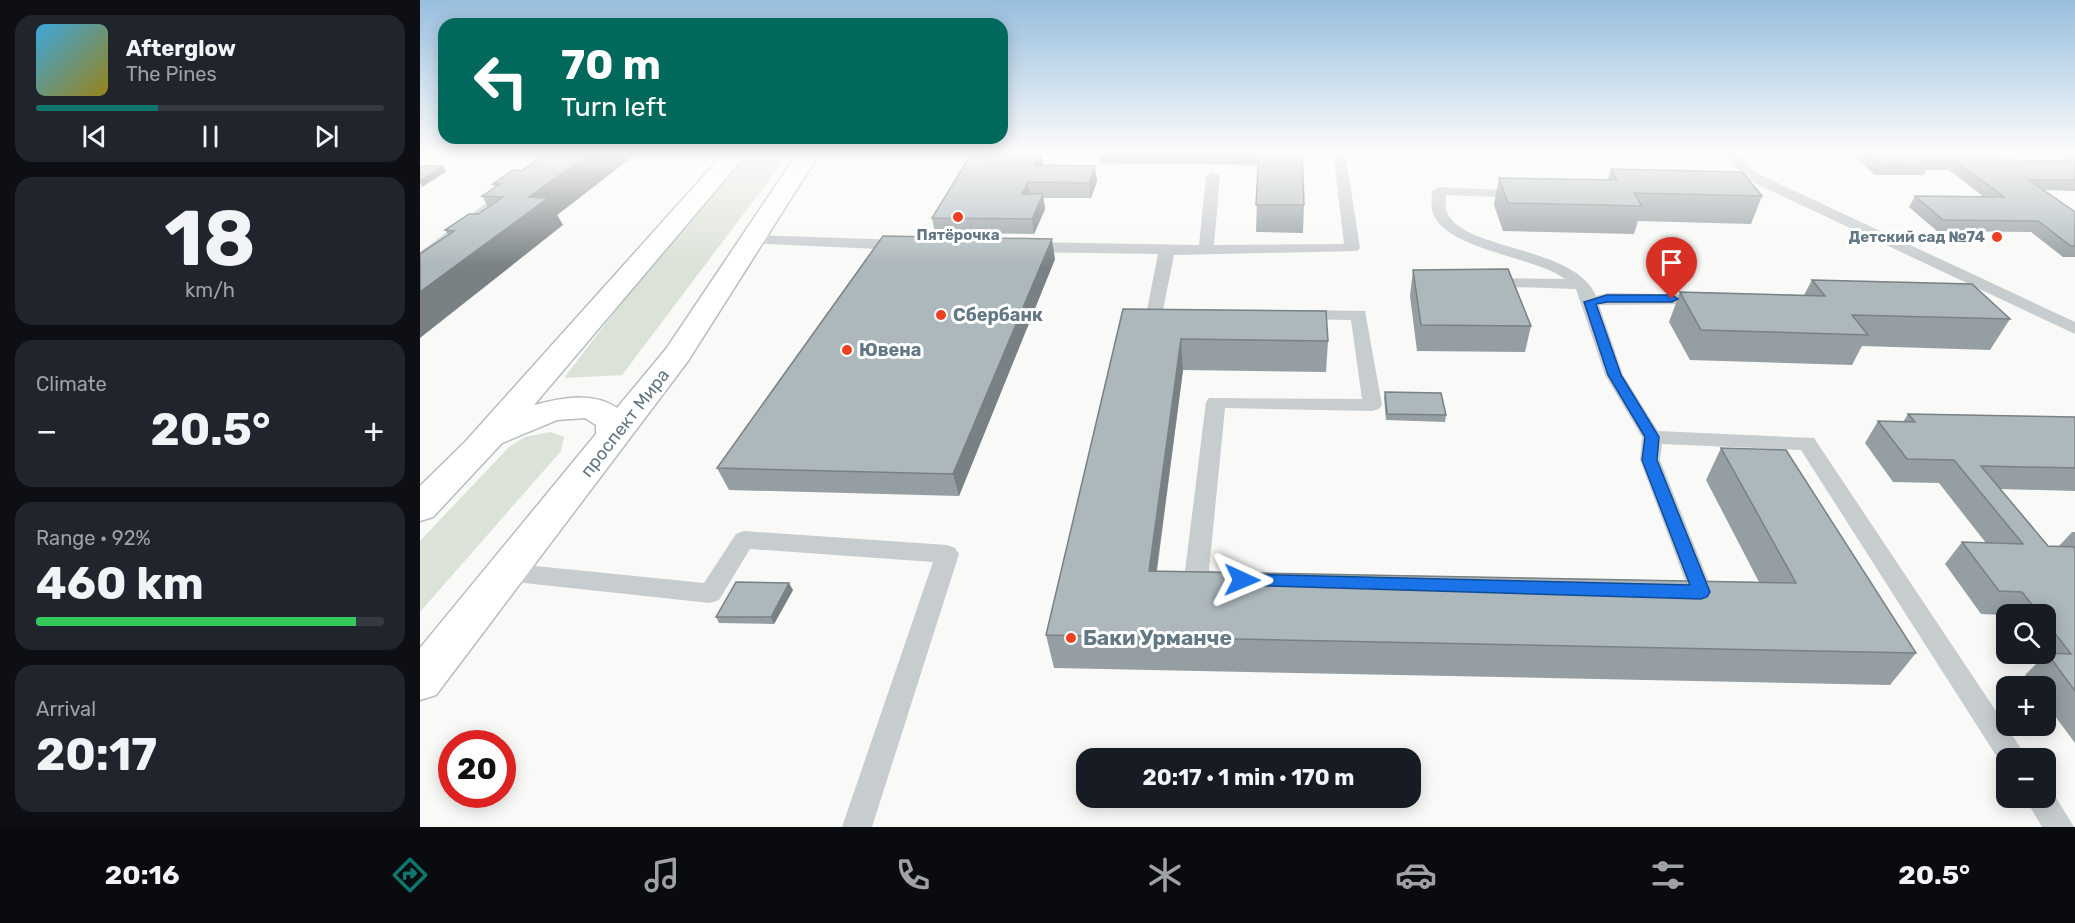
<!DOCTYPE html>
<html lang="en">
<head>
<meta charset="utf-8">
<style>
	:root { --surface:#171b24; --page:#20242c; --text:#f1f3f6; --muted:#9ea1a6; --line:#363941; --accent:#0f766e }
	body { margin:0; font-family:Rubik,sans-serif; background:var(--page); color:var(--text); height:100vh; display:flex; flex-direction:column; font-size:22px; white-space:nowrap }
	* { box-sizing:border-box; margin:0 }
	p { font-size:20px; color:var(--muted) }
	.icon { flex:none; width:33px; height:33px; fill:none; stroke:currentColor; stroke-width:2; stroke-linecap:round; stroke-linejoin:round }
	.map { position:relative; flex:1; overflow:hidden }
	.details { display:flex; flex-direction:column; gap:15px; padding:15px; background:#0d0f14; width:420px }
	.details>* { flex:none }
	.guide { position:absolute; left:18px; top:18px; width:570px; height:126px; border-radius:18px; box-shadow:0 3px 15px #0003; background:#00695c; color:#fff; overflow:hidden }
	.fabs { position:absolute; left:1576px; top:604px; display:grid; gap:12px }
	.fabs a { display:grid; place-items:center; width:60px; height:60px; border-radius:12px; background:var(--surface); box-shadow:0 3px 15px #0003; font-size:30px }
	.speed { position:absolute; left:18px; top:730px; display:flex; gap:12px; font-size:30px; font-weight:700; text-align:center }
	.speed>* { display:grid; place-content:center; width:78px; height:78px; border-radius:50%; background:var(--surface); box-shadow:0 3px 15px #0003; line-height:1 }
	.speed .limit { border:9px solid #d22; background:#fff; color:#111 }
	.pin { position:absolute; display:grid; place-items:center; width:51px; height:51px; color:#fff; margin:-62px -26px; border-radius:50% 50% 50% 0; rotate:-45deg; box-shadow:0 0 6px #0007 }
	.pin .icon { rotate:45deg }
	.me { position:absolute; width:66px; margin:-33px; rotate:91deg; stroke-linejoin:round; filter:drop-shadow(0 0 4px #0008) }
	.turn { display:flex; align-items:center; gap:21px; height:126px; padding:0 24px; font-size:27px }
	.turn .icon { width:78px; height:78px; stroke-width:2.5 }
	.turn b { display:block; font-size:42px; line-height:51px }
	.big { font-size:45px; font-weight:700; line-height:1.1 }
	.details .card { flex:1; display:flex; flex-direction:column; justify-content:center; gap:9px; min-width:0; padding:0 21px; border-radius:18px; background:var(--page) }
	.details .dial { align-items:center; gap:0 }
	.dial b { font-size:78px; line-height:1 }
	.song { display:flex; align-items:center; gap:18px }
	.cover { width:72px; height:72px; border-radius:9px; background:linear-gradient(135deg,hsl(200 70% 55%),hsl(50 70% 35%)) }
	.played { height:6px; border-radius:3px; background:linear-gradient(90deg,var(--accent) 35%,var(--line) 35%) }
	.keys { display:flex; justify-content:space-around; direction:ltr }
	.heat { display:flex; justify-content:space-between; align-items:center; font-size:33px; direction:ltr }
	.charge { height:9px; border-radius:4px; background:linear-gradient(90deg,#34c759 92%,var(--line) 0) }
	.trip { position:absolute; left:656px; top:748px; width:345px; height:60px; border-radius:18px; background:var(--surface); box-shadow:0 3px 15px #0003; font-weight:700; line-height:60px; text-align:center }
	.dock { display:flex; height:96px; justify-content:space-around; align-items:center; background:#090b0e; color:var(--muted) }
	.dock .icon { width:42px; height:42px }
	.dock .selected { color:var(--accent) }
	.dock b { font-size:27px; color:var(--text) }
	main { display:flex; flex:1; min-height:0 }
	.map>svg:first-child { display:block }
</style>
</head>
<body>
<main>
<section class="details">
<div class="card">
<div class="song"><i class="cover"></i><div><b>Afterglow</b><p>The Pines</p></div></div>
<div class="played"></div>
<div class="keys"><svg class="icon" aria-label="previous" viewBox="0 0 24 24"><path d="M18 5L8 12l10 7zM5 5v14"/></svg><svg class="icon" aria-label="pause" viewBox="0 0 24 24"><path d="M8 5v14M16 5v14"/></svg><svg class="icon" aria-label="next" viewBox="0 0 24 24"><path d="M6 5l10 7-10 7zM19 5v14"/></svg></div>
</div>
<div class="card dial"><b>18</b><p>km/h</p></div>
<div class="card"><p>Climate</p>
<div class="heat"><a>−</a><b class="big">20.5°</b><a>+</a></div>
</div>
<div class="card"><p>Range · 92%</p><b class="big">460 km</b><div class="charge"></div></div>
<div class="card"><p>Arrival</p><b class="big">20:17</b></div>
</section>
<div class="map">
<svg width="1655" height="827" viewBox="0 0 1655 827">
	<rect width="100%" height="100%" fill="#f9f9f7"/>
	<g fill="#dbe2d7">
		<path d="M318 151H371L202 375 144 378Z"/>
		<path d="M130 432 144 437 141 451 0 612V541L89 447 105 437Z"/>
	</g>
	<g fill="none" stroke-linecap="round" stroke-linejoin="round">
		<g stroke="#b6bec2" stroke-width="3">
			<path id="secondary" d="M306 151H329L114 405C141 398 172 391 197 408L246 349 379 151H401L268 361 16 695 0 700V648L176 434V425L165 418 137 420 82 443 13 517 0 521V486L45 442Z"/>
		</g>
		<g fill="#c7cccf" fill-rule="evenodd">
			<path d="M913 151H925L940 248 937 251 754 255 743 310 759 311 761 315 759 319 734 320 726 315 738 254 606 252 598 247 606 242 779 245 786 176 793 172 800 176 794 245 924 244Z"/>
			<path d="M1303 151H1316L1334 171 1349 179 1655 322V334L1339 185 1324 177Z"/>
			<path d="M1632 151H1647L1655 156V166Z"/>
			<path d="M88 187 93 188V194L5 262 0 264V252Z"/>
			<path d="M1019 187 1105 191 1107 194 1100 198 1026 195C1026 200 1025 205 1026 209 1036 251 1154 244 1176 296L1187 293 1290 295 1292 299 1290 303 1284 304 1179 305 1203 375 1238 431 1394 438 1608 759H1587V770L1584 768 1381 450 1242 444 1240 460 1293 592 1290 599 1281 602 1258 599 1255 592 1258 585 1266 583 1220 460 1222 437 1185 375 1156 289 1063 286 1061 283 1069 278 1145 279C1116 256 1021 250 1012 210 1011 204 1012 197 1012 191Z"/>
			<path d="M332 235 481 240 489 245 481 250 327 243 324 240Z"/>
			<path d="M881 310 945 311 962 405 959 409 952 411 805 408 789 570 802 573 806 580 802 587 794 589 768 586 764 579 786 402 789 398 942 399 931 320 875 319 873 315Z"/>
			<path d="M324 531 527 545 535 548 539 554 452 827H422L513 562 330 549 299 600 290 603 86 581 78 578 74 572 78 566 86 563 284 583 316 534Z"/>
			<path d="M1626 786 1630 788 1654 827H1622L1605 798H1626Z"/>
		</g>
		<use href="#secondary" fill="#fff" fill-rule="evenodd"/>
	</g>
	<g fill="#959ea2">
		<path d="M125 151H215L216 154 137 215 143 225 28 235 25 230 58 214 68 207 62 196 75 188 73 184 101 171 126 154Z"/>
		<path d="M524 151 621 152 623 165 677 181 671 198H623L625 209 614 234 515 233 512 218 550 156H525Z"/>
		<path d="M680 151H882L884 205 883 233 836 232 838 165 681 163Z"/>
		<path d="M1121 151H1191L1190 155 1122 154Z"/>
		<path d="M1428 151H1490L1494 154 1510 155 1506 151H1569L1582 160 1655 161V191L1624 190 1655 212V257H1643L1611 232 1517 231 1489 207 1495 196 1564 197 1529 170H1506L1503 175H1455Z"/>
		<path d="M1191 169 1342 196 1331 224 1218 221 1214 234 1083 231 1074 205 1079 178 1188 180Z"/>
		<path d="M635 259 539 496 309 490 297 468Z"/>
		<path d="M993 270 1111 326 1105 352 997 351 990 296Z"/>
		<path d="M1392 280 1590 319 1570 350 1442 346 1432 365 1270 360 1249 322 1260 292 1384 295Z"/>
		<path d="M703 309 908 341 906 372 763 370 737 571 1339 582 1286 480 1301 448 1496 653 1470 685 634 668 626 635Z"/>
		<path d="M965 392 1026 415 1025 422 966 420 964 398Z"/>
		<path d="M1488 414 1655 417V491L1580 489 1628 546H1639L1652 532H1655V743L1626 704V687H1614L1605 675 1618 662 1612 654H1626V615H1587V620L1583 615 1561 614 1525 564 1542 542 1566 543 1519 483 1473 482 1445 443 1458 421 1483 422Z"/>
		<path d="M373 590 354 624 299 623 296 617Z"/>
	</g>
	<g fill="#798184">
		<path d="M173 151H215L216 154 137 215 143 225 0 338V292L109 197Z"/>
		<path d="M621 152 623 166 614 165Z"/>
		<path d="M23 166 26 172 2 187 0 183V181Z"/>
		<path d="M675 166 677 181 671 198 669 183Z"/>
		<path d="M608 182 610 197 602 194Z"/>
		<path d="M623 194 625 209 614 234 612 219Z"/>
		<path d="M632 239 635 259 539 496 533 474Z"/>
		<path d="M761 339 763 370 732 603 729 571Z"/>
		<path d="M369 583 373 590 354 624 351 617Z"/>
	</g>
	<g fill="#adb8bc" stroke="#798184" stroke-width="1.5">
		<path d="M129 151H173L109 197 128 198 0 292V254L34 231 25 230 49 214H58L83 197 62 196 80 184H73L93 170 101 171Z"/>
		<path d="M553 151 621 152 614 165 675 166 669 183 608 182 602 194H623L612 219 512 218Z"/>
		<path d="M839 151H882L884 205H836Z"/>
		<path d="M1444 151H1490L1494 154 1528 155 1524 151H1569L1582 160 1655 161V180H1609L1655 212V246H1651L1618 221 1523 220 1495 196 1584 197 1534 160H1502L1509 165 1459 164Z"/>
		<path d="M0 166H23L0 181Z"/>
		<path d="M1191 169 1322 172 1342 196 1214 193 1222 206 1088 203 1079 178 1197 180Z"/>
		<path d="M463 236 632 239 533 474 297 468Z"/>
		<path d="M1088 269 1111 326 1001 325 993 270Z"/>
		<path d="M1392 280 1552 284 1590 319 1432 315 1448 335 1281 330 1260 292 1405 296Z"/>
		<path d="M703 309 906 311 908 341 761 339 729 571 1376 583 1301 448 1366 450 1496 653 626 635Z"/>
		<path d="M965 392 1021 393 1026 415 967 414Z"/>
		<path d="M1488 414 1655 417V468L1561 466 1628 546 1655 547V691L1627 653 1651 654 1626 622V615H1620L1602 592 1579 591 1542 542 1603 544 1534 460 1487 459 1458 421 1495 422Z"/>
		<path d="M316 582 369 583 351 617H296Z"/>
	</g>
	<linearGradient id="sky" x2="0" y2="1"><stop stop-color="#97bede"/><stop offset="0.57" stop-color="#fcfcfb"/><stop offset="1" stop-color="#fcfcfb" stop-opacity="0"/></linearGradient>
	<rect width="1655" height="267" fill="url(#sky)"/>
	<path fill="#1a73e8" stroke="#114b97" stroke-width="1.5" d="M1187 295H1252L1258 299 1252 302H1187L1176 304 1201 375 1239 437 1237 460 1290 592 1287 597 1281 599 816 585 813 580 816 576 822 574 1270 585 1222 460 1225 437 1188 375 1164 302Z"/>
	<g fill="#ef3f21" stroke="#fff" stroke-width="2">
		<circle cx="538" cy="217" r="6"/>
		<circle cx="1577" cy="237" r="6"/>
		<circle cx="521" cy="315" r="6"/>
		<circle cx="427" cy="350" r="6"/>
		<circle cx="651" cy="638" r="6"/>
	</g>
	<g text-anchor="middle" stroke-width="6" stroke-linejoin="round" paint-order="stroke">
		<g font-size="15" font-weight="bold" fill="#627884" stroke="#fff">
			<text x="538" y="240">Пятёрочка</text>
			<text x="1565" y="242" text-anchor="end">Детский сад №74</text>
		</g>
		<g font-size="18" font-weight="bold" fill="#627884" stroke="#fff" text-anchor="start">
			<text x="533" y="321">Сбербанк</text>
			<text x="439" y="356">Ювена</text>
		</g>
		<g font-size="18" fill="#627884" stroke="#fff">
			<text transform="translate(205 423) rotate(-52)" y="6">проспект Мира</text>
		</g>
		<g font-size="21" font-weight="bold" fill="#627884" stroke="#fff" text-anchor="start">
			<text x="663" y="645">Баки Урманче</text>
		</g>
	</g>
</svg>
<div class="fabs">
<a><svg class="icon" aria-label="search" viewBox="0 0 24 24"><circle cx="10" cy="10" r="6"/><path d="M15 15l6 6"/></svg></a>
<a>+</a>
<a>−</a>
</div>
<div class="speed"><div class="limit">20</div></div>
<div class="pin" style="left:1252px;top:299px;background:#d93025"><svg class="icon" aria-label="arrive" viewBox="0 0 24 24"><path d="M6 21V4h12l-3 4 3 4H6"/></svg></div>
<svg class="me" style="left:822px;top:580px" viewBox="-20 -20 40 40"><path d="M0-17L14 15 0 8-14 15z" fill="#1a73e8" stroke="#fff" stroke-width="4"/></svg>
<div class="trip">20:17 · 1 min · 170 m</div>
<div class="guide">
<div class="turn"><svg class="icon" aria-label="left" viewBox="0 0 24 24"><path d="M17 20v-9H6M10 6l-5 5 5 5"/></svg><div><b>70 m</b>Turn left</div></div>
</div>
</div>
</main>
<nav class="dock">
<b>20:16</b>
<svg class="icon selected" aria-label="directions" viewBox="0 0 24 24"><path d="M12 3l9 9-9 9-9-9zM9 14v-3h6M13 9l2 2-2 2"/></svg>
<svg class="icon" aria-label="music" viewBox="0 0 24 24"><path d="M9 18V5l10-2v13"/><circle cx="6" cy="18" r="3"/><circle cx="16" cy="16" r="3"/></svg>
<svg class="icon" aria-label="phone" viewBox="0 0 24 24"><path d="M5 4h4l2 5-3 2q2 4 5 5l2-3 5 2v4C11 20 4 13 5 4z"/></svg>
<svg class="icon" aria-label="climate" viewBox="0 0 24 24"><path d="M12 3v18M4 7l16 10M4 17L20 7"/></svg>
<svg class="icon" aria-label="car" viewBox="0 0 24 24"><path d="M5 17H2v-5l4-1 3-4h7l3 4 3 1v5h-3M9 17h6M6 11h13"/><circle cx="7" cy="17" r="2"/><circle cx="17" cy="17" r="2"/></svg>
<svg class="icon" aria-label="filters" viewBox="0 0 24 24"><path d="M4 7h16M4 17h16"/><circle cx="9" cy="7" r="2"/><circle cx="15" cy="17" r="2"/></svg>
<b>20.5°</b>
</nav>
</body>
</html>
